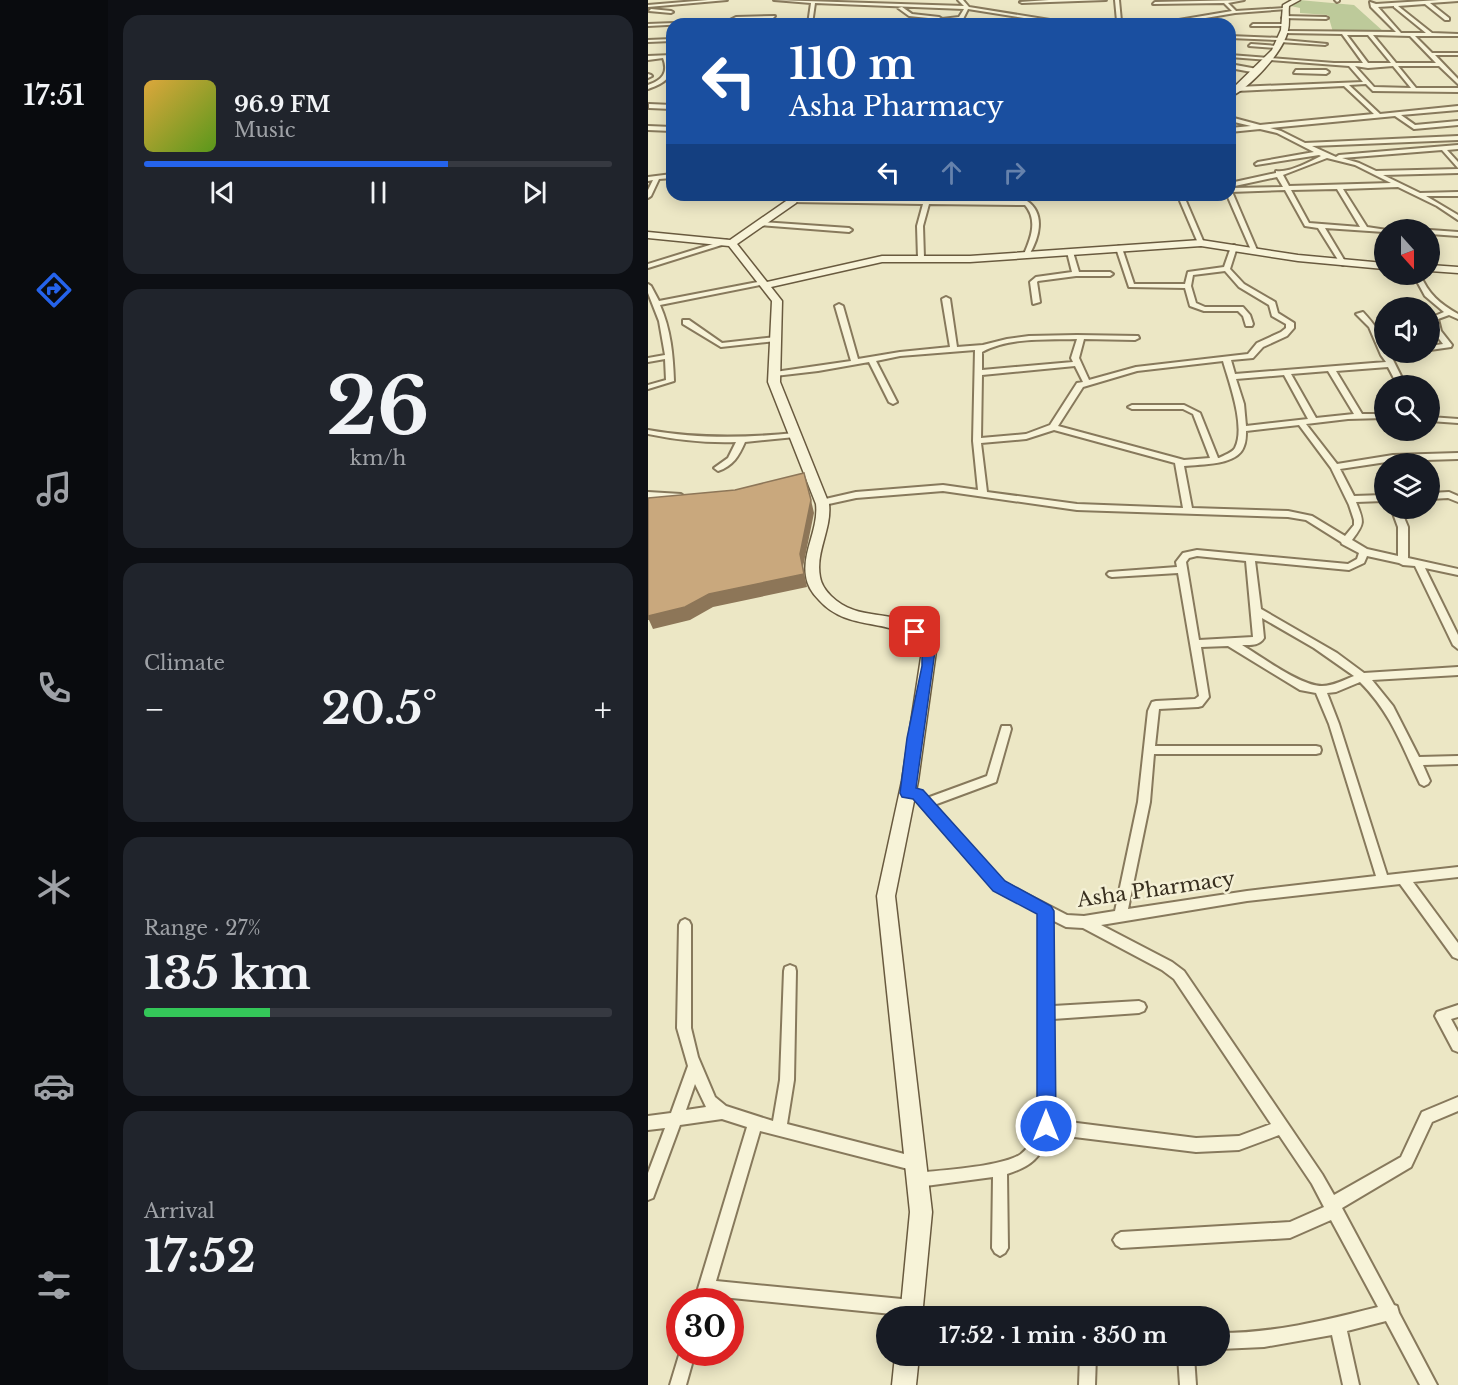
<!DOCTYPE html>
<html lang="en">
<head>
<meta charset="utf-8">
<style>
	:root { --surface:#171b24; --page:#20242c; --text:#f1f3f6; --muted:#9ea1a6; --line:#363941; --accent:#2563eb }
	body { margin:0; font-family:"Libre Baskerville",serif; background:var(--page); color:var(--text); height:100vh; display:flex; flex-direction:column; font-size:22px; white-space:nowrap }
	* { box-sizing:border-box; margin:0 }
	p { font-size:20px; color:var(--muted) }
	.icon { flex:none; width:33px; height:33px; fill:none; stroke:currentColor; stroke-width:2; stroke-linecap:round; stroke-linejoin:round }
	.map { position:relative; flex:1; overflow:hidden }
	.panel { display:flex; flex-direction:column; gap:15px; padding:15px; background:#0d0f14; width:540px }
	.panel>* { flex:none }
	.hud { position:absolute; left:18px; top:18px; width:570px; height:183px; border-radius:18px; box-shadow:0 3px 15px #0003; background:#1a4fa0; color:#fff; overflow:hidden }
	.needle { width:39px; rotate:159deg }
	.controls { position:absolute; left:726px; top:219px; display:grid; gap:12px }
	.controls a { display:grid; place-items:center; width:66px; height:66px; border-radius:50%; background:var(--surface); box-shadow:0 3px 15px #0003; font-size:30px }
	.speed { position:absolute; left:18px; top:1288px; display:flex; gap:12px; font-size:30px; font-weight:700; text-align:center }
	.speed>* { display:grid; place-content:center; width:78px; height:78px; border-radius:50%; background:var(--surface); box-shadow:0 3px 15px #0003; line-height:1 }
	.speed .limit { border:9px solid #d22; background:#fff; color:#111 }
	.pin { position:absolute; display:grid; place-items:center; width:51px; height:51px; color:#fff; margin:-26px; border-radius:12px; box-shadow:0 3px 9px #0006 }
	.me { position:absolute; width:66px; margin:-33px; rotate:0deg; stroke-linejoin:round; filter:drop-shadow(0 0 4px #0008) }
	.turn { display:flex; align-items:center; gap:21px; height:126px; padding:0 24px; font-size:27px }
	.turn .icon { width:78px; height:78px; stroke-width:2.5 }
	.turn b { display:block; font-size:42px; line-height:51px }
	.lanes { display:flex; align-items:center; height:57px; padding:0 24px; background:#0003; justify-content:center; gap:30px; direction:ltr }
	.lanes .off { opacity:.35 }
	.big { font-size:45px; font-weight:700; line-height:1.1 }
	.panel .tile { flex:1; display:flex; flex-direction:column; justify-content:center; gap:9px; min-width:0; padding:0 21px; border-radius:18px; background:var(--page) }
	.panel .dial { align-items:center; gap:0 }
	.dial b { font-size:78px; line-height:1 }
	.song { display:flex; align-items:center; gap:18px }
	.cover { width:72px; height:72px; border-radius:9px; background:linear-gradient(135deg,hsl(40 70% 55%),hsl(90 70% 35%)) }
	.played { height:6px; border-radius:3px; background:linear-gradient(90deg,var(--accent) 65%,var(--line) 65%) }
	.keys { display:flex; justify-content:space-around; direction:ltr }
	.heat { display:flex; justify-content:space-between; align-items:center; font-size:33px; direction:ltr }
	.charge { height:9px; border-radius:4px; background:linear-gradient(90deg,#34c759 27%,var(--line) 0) }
	.trip { position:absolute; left:228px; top:1306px; width:354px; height:60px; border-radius:30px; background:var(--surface); box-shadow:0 3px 15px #0003; font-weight:700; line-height:60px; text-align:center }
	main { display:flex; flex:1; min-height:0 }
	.menu { display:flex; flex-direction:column; width:108px; justify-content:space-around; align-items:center; background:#090b0e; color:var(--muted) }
	.menu .icon { width:42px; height:42px }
	.menu .selected { color:var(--accent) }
	.menu b { font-size:27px; color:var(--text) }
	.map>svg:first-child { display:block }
</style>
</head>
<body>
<main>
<nav class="menu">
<b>17:51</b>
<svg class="icon selected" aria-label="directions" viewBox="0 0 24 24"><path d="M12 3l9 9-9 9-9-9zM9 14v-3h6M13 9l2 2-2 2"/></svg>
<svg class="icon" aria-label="music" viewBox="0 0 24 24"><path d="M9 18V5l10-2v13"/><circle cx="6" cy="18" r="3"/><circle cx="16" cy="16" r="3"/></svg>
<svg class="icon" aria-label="phone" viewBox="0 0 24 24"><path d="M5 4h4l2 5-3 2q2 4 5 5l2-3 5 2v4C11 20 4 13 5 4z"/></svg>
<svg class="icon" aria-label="climate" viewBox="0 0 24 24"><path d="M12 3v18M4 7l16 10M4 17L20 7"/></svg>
<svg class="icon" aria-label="car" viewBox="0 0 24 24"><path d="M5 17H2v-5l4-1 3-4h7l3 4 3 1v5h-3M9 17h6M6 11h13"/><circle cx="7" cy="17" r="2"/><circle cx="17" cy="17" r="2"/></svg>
<svg class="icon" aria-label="filters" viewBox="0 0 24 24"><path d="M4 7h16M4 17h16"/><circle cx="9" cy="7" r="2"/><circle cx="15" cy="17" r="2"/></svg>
</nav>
<section class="panel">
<div class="tile">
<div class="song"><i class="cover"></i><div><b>96.9 FM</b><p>Music</p></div></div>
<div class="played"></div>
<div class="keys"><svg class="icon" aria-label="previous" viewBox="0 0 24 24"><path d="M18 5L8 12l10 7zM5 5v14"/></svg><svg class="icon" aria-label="pause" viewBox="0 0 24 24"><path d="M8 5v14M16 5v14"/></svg><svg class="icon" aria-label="next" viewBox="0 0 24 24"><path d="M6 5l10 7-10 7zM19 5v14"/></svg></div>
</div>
<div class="tile dial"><b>26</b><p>km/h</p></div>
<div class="tile"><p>Climate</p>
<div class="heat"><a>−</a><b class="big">20.5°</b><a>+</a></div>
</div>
<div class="tile"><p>Range · 27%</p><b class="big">135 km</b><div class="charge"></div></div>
<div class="tile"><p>Arrival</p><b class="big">17:52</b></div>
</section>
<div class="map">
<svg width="810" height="1385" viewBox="0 0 810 1385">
	<rect width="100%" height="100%" fill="#ece7c5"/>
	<path fill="#bdca9a" d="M651 0 706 5 736 32H685L680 15 652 13V8L638 5Z"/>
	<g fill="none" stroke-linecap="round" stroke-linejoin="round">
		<g stroke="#87795c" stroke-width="4">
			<g id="street">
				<path d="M60 0H79L0 7V5Z"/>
				<path d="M126 0 316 6 310 0H315L321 7 408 21H469L467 0H471L473 21 519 22 584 11 576 3 505 4 507 2 596 0 580 3 588 11 637 8 639 9 587 13 522 24 408 23 320 9 315 19 297 21 299 24H294L290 19 261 16 250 8 254 7 264 14 291 17 294 19 311 17 316 9 167 3 164 24H160L163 3Z"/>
				<path d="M401 0H458L374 3 372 2Z"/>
				<path d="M687 0H691V1L689 2Z"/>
				<path d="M791 0H810V1L782 3 801 18V20H797L777 4 750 6 784 33 810 34V36H767L784 53H810V55H787L810 79V84L791 66H750L768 88H810V92L725 91 718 84 701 85 732 114 810 106V110L753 115 767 125 810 121V125L766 129 747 116 622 128 633 131 657 143 810 136V140L664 146 688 157 691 155 810 145V149L799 150 810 162V168L794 150 694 158 711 163 728 171 810 169V173L735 175 772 193 810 192V196H778L810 215V220L789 206 750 187 695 189 719 227 739 230H736V232L677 228 698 263 695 265 692 263 670 228 657 226 637 190 582 192V188L635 187 629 177 582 187V183L628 173V171C641 173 661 162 673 156L671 155 608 165 607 164 610 162 666 152 629 133 612 129 582 132V128L603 126 582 121V117L612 125 726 114 696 86 589 91 586 89 589 87 715 82 701 66 582 57V55L686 63H715L694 34 637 33 635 32 637 31 748 32 723 7 722 2 728 4ZM746 6V7L778 33H753L730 7ZM699 35H720L743 63H720ZM725 35 762 36 788 63H748ZM707 66 720 68 745 66 763 88 726 87ZM679 158 707 165 743 183 641 186 635 175ZM689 189 712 227 661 223 643 190Z"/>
				<path d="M3 9 23 11 25 12 23 13 1 11Z"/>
				<path d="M127 16 125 18 89 19 81 24 76 22 0 26V24L80 21 88 17Z"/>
				<path d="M636 16 678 17 680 18 678 19 634 18Z"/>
				<path d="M231 22 233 24H176L178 23Z"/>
				<path d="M605 24H637L639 25 637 26H603Z"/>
				<path d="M582 36 633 38 635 40 679 44 677 45 632 42 630 40 582 38Z"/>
				<path d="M24 39V41L0 42V40Z"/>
				<path d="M603 44 629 46 631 47 629 48 601 46Z"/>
				<path d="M24 55V57L20 58C27 77 17 83 0 89V85C14 80 21 73 15 58L0 60V56Z"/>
				<path d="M582 64 609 69 612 71 609 73 582 68Z"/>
				<path d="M648 70H678L681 72 678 74 646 73Z"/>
				<path d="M0 74 3 75 4 76 0 78Z"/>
				<path d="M1 104 24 105V109L1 108Z"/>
				<path d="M0 126 24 127V131L0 130Z"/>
				<path d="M24 174V178L11 179 3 196 0 198V190L5 180 0 181V177Z"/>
				<path d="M582 192 585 194 609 250 608 251 603 250 579 195H582Z"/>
				<path d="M145 199 379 201C398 214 391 238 381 255L379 256 376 254C383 238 390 220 377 205L281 204 275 226 276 258 273 260 270 258 269 226 275 204 143 202V200Z"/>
				<path d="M535 199 538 201 556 243 555 244 550 243 532 201Z"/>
				<path d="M113 222 201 228 204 230 201 232 111 225 110 224Z"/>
				<path d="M782 230 810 232V236L782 234Z"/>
				<path d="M78 240 81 242 80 243 0 268V264Z"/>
				<path d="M586 245 589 247 582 269 596 284 627 302 630 313 646 323V328L639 336 615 347 605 358 583 360 587 374 738 362 733 355 721 327 708 314 715 312C726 324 736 336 736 352H756L743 356 758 386H750L740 367 688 371 714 414H736V418L700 419 658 424 689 464 745 455 810 453V459L745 461 692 469 706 496 736 495V501L708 502C716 522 717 523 704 540L719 549 750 556V527L743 508H752L760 527V558L810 569V575L777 568 810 635V649L805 645 767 566 755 565 751 563 719 556 716 563 701 570 607 561 613 609 689 653 716 673 810 667V675L724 680 745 706 771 757 810 756V764L775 765 782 781 780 784 776 786 772 784C754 746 743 713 712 682L688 692 679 693 691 724 739 875 810 867V877L765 882 810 943V959L805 957 752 884 599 901 453 925 524 962 536 971 674 1174 686 1195 753 1157 774 1112 810 1097V1111L784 1122 763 1167 694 1208 746 1305 749 1306 751 1313 789 1385H772L738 1321 699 1331 711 1385H695L684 1335 616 1347 572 1349V1333C627 1333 678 1320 730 1307L683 1220 642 1238 473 1248 468 1245 465 1240 468 1235 473 1232 642 1222 676 1207 664 1184 631 1135 591 1150 548 1152 402 1134C392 1158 384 1166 359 1174L360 1248 357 1253 352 1256 347 1253 344 1248 345 1177 270 1187 265 1185 263 1180 265 1175 270 1173C294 1170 355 1167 373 1154 382 1147 387 1136 391 1126L392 913 347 890 266 798 256 796 254 793 256 790C266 786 273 791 279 798L339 776 353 729 354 726H362L363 729 348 782 286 805 355 882 419 915 436 916 467 911 490 802 500 711 504 702 508 701 547 699 551 696 530 573 464 577 461 576 459 574 461 572 529 567 528 562 535 553 549 550 700 564 709 559 711 553 694 544 693 542 658 520 640 517 429 510 295 491 208 498 176 505 173 504V500L208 492 295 485 330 490 325 441 327 350 252 356 228 361 249 402 245 404 241 402 221 362 170 371 127 376 123 374 127 372 203 361 187 306 191 304 195 306 210 359 252 352 302 347 294 299 298 297 302 299 309 347 335 345 359 339 381 336 429 335 490 336 491 338 487 340 436 339 431 358 441 380 488 367 600 354 609 343 633 332 638 328V324L624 316 621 305 591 287 577 271 545 275 543 286 548 303 557 307H595L602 315 605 324 604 326H598L595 316 590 311H556L542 306 537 288 481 287 468 248 471 246 474 248 486 284H537L540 272 576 267 583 247ZM429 339 423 358 425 362 334 370V352C362 337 398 340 429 339ZM575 361C581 382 598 427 587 448 584 453 576 455 571 458H570L552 413 536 405H484L480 407 484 409H535L545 414 562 458 536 460 410 426 435 387 489 371ZM427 366 435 382 429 383 402 425 378 434 333 438 334 375ZM680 371 706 414 668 418 643 374ZM636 375 660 419 598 426 596 404 588 379ZM651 425 683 468 701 505 706 520V525L697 536 664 516 640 511 544 508 536 466C553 464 590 466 596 446 598 441 598 436 598 431ZM406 430 527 463 535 508 429 504 339 492 333 443 378 439ZM549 556 598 561 605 637 551 640 538 562 541 558ZM614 618 666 648 706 676C696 680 685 686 674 686 653 686 614 657 594 645 603 645 611 646 616 638ZM580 646 652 690 668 693 681 724 728 876 599 891 480 909 502 802 506 754H668L672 753 673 750 672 747 668 746H507L511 709 550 707 554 706 561 697 553 647ZM404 920 418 927 435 928 514 970 526 979 623 1124 591 1136 548 1138 405 1120V1019L491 1013 496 1011 498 1007 496 1003 491 1001 405 1006Z"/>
				<path d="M422 250 425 252 431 272H462L465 274 462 276H428L390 281 389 282 392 302 385 304 382 282 388 277 424 272 419 252Z"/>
				<path d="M765 274H772C780 294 792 304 810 314V319L801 315 790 319 793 331 804 345 803 347 782 350V346L795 344 785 331 782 318 796 312 777 296Z"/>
				<path d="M115 281 117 282V284L12 305C23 330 25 355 26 381L0 389V385L18 380 17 359 0 362V358L17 355 11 321 0 293V284L3 286 11 301Z"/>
				<path d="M35 320H41L74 343 128 337 132 339 128 341 73 347 35 324Z"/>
				<path d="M782 417 810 419V423L782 421Z"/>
				<path d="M0 430C50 439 97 438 147 433L151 435 147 437 97 442C91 456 85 466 70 471L66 468 80 458 88 442C58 443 29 440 0 434Z"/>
				<path d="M0 492 33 494 37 497 33 500 0 498Z"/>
				<path d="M801 492 810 496V502L800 498 782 499V493Z"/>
				<path d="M37 919 41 921 43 925V1028L50 1057 67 1097 78 1106 125 1121 132 1080 136 971 137 967 142 965 147 967 148 971 146 1080 139 1124 268 1157 273 1159 275 1164 273 1169 268 1171 112 1131 68 1281 264 1300 270 1302 272 1308 270 1314 264 1316 64 1296 62 1302H46L99 1127 74 1119 32 1125 5 1198 0 1200V1173L17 1128 0 1130V1116L23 1113 40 1066 29 1028 31 925 33 921ZM47 1084 58 1107 38 1110Z"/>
				<path d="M810 1005V1017L803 1019 810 1032V1052L805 1050 787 1016 789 1012Z"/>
				<path d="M32 1352V1353H47L38 1385H22Z"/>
				<path d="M432 1356H448L447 1385H431Z"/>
				<path d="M530 1356H546L548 1385H532Z"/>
			</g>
		</g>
		<g stroke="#695a3f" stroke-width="3">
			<g id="secondary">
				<path d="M644 0H652L641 6C640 14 642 22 640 30 636 52 601 88 582 97V91L624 50 633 30 635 5Z"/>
				<path d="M144 195H152L148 203 89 244 119 282 234 256H322L553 240 650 255 736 263V269L650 261 553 246 322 262H234L123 287 134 301 132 382 181 504C184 529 167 552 172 577 173 584 178 591 183 596 210 623 246 608 272 629 280 634 284 643 288 651L270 781 247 896 284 1212 274 1317H252L262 1212 229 896 254 781 274 651C252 613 203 636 171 600 165 594 159 585 158 576 154 552 171 529 168 504L120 382 124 301 81 246 0 238V232L82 240 141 199Z"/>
				<path d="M782 265 810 267V273L782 271Z"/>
				<path d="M247 1356H271L268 1385H244Z"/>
			</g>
		</g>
		<use href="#street" fill="#f7f3d8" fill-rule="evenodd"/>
		<use href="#secondary" fill="#f7f3d8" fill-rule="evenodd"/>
	</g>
	<path fill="#8d7658" d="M163 500 166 513 155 567 159 587 65 607 42 620 5 629 1 620H0V610L61 594 152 554Z"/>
	<path fill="#c9a87d" stroke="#8d7658" stroke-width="1.5" d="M156 473 163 500 152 554 156 574 61 594 37 607 0 616V498L87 490Z"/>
	<path fill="#2563eb" stroke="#184099" stroke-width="1.5" d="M267 627 280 635 287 651 268 788 275 790 357 881 403 906 406 911 408 1126 405 1133 398 1136 392 1133 389 1126V914L345 891 265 799 254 797 252 793 259 738 274 666V651L270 641 261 632Z"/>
	<g text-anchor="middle" stroke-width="5" stroke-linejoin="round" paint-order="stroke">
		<g font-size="20" fill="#382f1f" stroke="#f4f0d5">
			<text transform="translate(508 889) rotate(-8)" y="7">Asha Pharmacy</text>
		</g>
	</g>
</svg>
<div class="controls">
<a><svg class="needle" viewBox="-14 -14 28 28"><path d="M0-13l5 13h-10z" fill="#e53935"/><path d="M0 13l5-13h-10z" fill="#9ea1a6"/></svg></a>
<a><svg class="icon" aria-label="sound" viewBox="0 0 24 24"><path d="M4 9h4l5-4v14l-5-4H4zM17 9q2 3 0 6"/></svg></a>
<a><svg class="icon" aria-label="search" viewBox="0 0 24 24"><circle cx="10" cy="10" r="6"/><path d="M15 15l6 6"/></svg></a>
<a><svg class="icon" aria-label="layers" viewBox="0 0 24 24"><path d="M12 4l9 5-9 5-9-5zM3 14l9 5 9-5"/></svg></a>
</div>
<div class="speed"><div class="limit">30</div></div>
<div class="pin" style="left:267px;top:632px;background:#d93025"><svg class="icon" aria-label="arrive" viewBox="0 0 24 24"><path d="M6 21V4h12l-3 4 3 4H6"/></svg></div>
<svg class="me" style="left:398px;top:1126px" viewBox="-20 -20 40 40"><circle r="17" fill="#2563eb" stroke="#fff" stroke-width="3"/><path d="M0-11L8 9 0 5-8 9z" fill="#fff"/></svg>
<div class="trip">17:52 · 1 min · 350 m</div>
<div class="hud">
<div class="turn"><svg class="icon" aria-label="left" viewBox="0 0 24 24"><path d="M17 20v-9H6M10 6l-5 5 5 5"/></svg><div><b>110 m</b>Asha Pharmacy</div></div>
<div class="lanes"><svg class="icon" aria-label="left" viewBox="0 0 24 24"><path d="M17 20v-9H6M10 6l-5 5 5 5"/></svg><svg class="icon off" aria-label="ahead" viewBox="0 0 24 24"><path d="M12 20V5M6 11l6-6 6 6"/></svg><svg class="icon off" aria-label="right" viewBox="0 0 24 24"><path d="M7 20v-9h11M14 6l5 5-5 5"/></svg></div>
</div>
</div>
</main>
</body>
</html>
